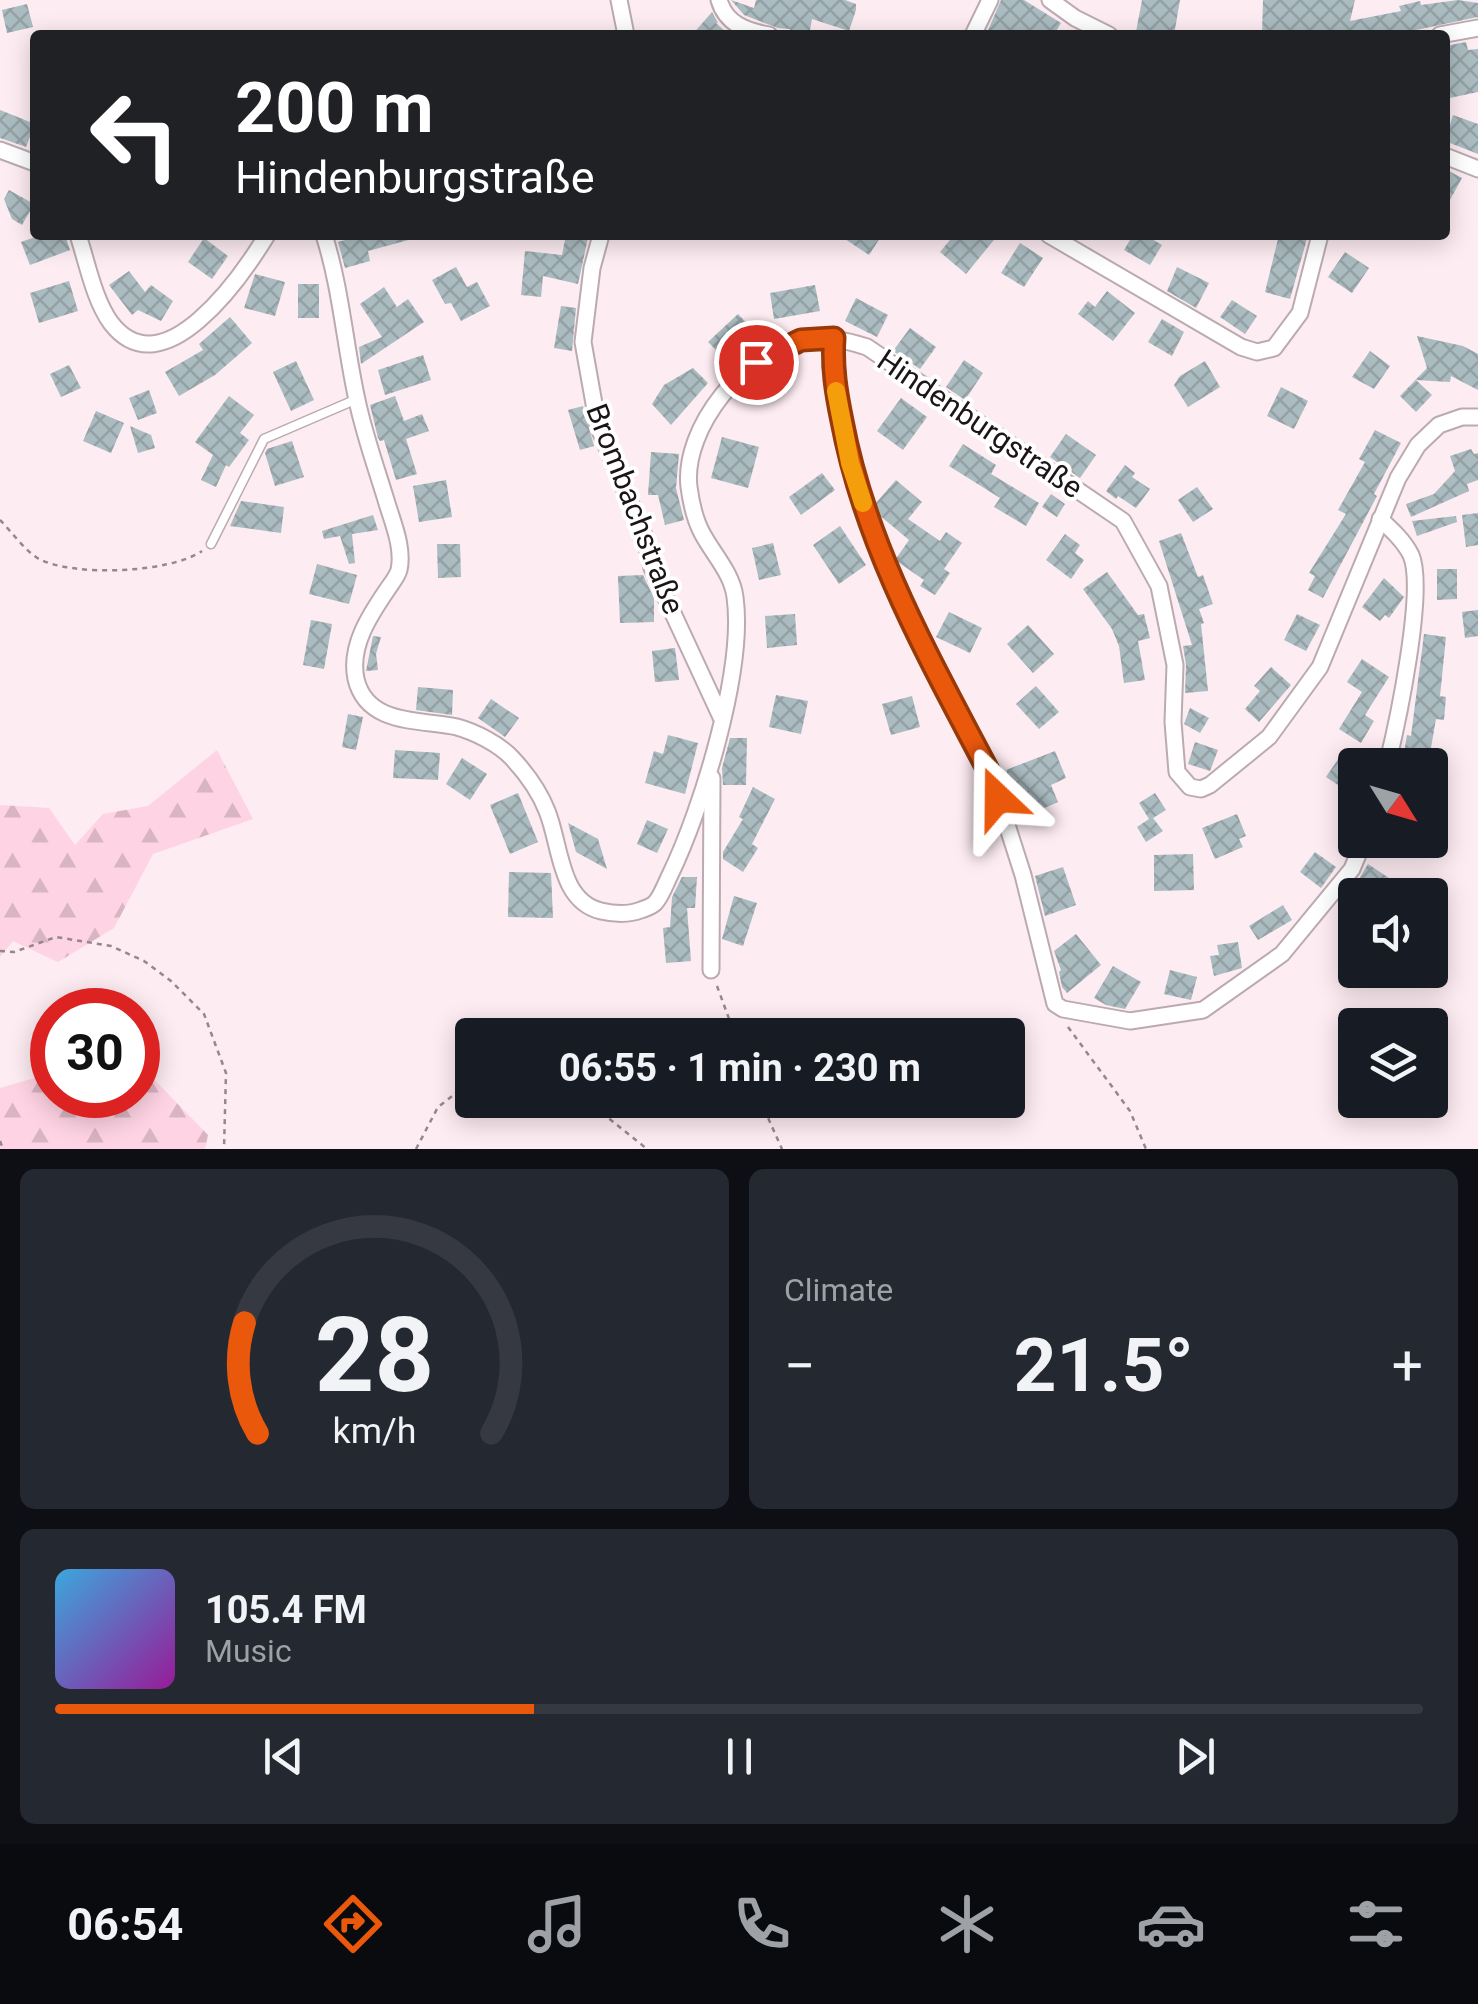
<!DOCTYPE html>
<html lang="en">
<head>
<meta charset="utf-8">
<style>
	:root { --surface:#171b24; --page:#242831; --text:#f1f3f6; --muted:#9ea1a6; --line:#363941; --accent:#ea580c }
	body { margin:0; font-family:Roboto,sans-serif; background:var(--page); color:var(--text); height:100vh; display:flex; flex-direction:column; font-size:38px; white-space:nowrap }
	* { box-sizing:border-box; margin:0 }
	p { font-size:32px; color:var(--muted) }
	.icon { flex:none; width:55px; height:55px; fill:none; stroke:currentColor; stroke-width:2; stroke-linecap:round; stroke-linejoin:round }
	.map { position:relative; height:1149px; overflow:hidden }
	.drawer { display:flex; flex-direction:column; gap:20px; padding:20px; background:#0d0f14; flex:1 }
	.drawer>* { flex:none }
	.guide { position:absolute; left:30px; top:30px; width:1420px; height:210px; border-radius:10px; box-shadow:0 5px 25px #0003; background:#202124; color:#fff; overflow:hidden }
	.needle { width:65px; rotate:127deg }
	.controls { position:absolute; left:1338px; top:748px; display:grid; gap:20px }
	.controls a { display:grid; place-items:center; width:110px; height:110px; border-radius:10px; background:var(--surface); box-shadow:0 5px 25px #0003; font-size:50px }
	.speed { position:absolute; left:30px; top:988px; display:flex; gap:20px; font-size:50px; font-weight:700; text-align:center }
	.speed>* { display:grid; place-content:center; width:130px; height:130px; border-radius:50%; background:var(--surface); box-shadow:0 5px 25px #0003; line-height:1 }
	.speed .limit { border:15px solid #d22; background:#fff; color:#111 }
	.pin { position:absolute; display:grid; place-items:center; width:85px; height:85px; color:#fff; margin:-42px; border:5px solid #fff; border-radius:50%; box-shadow:0 2px 10px #0007 }
	.me { position:absolute; width:110px; margin:-55px; rotate:337deg; stroke-linejoin:round; filter:drop-shadow(0 0 8px #0008) }
	.turn { display:flex; align-items:center; gap:35px; height:210px; padding:0 40px; font-size:45px }
	.turn .icon { width:130px; height:130px; stroke-width:2.5 }
	.turn b { display:block; font-size:70px; line-height:85px }
	.big { font-size:75px; font-weight:700; line-height:1.1 }
	.drawer .tile { flex:1; display:flex; flex-direction:column; justify-content:center; gap:15px; min-width:0; padding:0 35px; border-radius:15px; background:var(--page) }
	.drawer .dial { align-items:center; gap:0 }
	.dial svg { height:260px; overflow:visible; fill:none; stroke:var(--line); stroke-width:7; stroke-linecap:round; text-anchor:middle }
	.dial text { fill:var(--text); stroke:none }
	.song { display:flex; align-items:center; gap:30px }
	.cover { width:120px; height:120px; border-radius:15px; background:linear-gradient(135deg,hsl(200 70% 55%),hsl(300 70% 35%)) }
	.played { height:10px; border-radius:5px; background:linear-gradient(90deg,var(--accent) 35%,var(--line) 35%) }
	.keys { display:flex; justify-content:space-around; direction:ltr }
	.heat { display:flex; justify-content:space-between; align-items:center; font-size:55px; direction:ltr }
	.drawer .tiles { flex:1; display:grid; gap:20px; grid-template-columns:1fr 1fr }
	.tile:last-child { grid-column:span 2 }
	.trip { position:absolute; left:455px; top:1018px; width:570px; height:100px; border-radius:10px; background:var(--surface); box-shadow:0 5px 25px #0003; font-weight:700; line-height:100px; text-align:center }
	.tabs { display:flex; height:160px; justify-content:space-around; align-items:center; background:#090b0e; color:var(--muted) }
	.tabs .icon { width:70px; height:70px }
	.tabs .selected { color:var(--accent) }
	.tabs b { font-size:45px; color:var(--text) }
	.map>svg:first-child { display:block }
</style>
</head>
<body>
<div class="map">
<svg width="1478" height="1149" viewBox="0 0 1478 1149">
	<defs>
		<pattern id="forest-firs" width="22" height="20" patternUnits="userSpaceOnUse" patternTransform="scale(2.5)"><rect width="22" height="20" fill="#fed3e3"/><path d="M5 1l3.5 6h-7zM16 11l3.5 6h-7z" fill="#d9b4c2"/></pattern>
		<pattern id="building-cross-hatch" width="8" height="8" patternUnits="userSpaceOnUse" patternTransform="scale(2.5)"><rect width="8" height="8" fill="#abbcc1"/><path d="M0 0l8 8M0 8l8-8" fill="none" stroke="#93a1a5"/></pattern>
	</defs>
	<rect width="100%" height="100%" fill="#fdecf2"/>
	<g fill="url(#forest-firs)">
		<path d="M217 750 253 819 153 854 114 928 58 962 13 941 0 957V805L49 808 75 845 103 814 148 806Z"/>
		<path d="M138 1063 208 1135 205 1149H0V1088L52 1073V1095H138Z"/>
	</g>
	<g fill="url(#building-cross-hatch)">
		<path d="M731 0 754 8 756 0H845L856 4V10L849 31 812 19 809 35H789L790 29 778 28 744 15Z"/>
		<path d="M1001 0H1024L1061 23 1054 35H986Z"/>
		<path d="M1142 0H1180L1174 35 1136 32Z"/>
		<path d="M1263 0H1355L1350 21 1401 11 1399 6 1420 1 1421 5 1458 0 1478 3V17L1392 35H1262Z"/>
		<path d="M27 4 33 27 7 33 2 10Z"/>
		<path d="M712 12 718 23 715 22 729 35H692Z"/>
		<path d="M1466 42 1468 50 1478 49V92L1445 99V46Z"/>
		<path d="M0 110 35 124 26 147 0 138Z"/>
		<path d="M1453 115 1478 124V154L1445 141Z"/>
		<path d="M1445 169 1462 178 1445 209Z"/>
		<path d="M9 190 34 204 22 225 12 219 4 199Z"/>
		<path d="M41 235H65L70 250 30 265 21 242Z"/>
		<path d="M362 235H412V239L368 251 370 261 345 268 338 242Z"/>
		<path d="M566 235 588 238 578 284 543 276 541 297 521 295 525 251 562 255Z"/>
		<path d="M839 235H882L869 255Z"/>
		<path d="M954 235H998L966 274 940 252Z"/>
		<path d="M1133 235H1145L1162 245 1150 265 1124 250Z"/>
		<path d="M1279 235H1308L1290 299 1265 292Z"/>
		<path d="M204 238 228 256 212 279 188 262Z"/>
		<path d="M1020 243 1043 258 1024 287 1001 273Z"/>
		<path d="M1345 252 1369 268 1352 293 1328 277Z"/>
		<path d="M456 267 467 287 477 282 490 306 461 321 451 303 445 304 432 280Z"/>
		<path d="M1177 267 1209 283 1196 308 1167 291Z"/>
		<path d="M129 271 145 292 151 285 173 301 161 321 138 310 132 315 109 285Z"/>
		<path d="M255 274 285 282 275 316 244 308Z"/>
		<path d="M69 281 78 311 39 323 30 293Z"/>
		<rect x="298" y="284" width="21" height="34"/>
		<path d="M815 285 820 311 774 319 770 293Z"/>
		<path d="M384 287 397 307 408 299 424 322 361 364 359 347 382 337 360 304Z"/>
		<path d="M1107 291 1135 313 1113 341 1078 314 1088 301 1095 307Z"/>
		<path d="M856 298 888 315 877 337 845 321Z"/>
		<path d="M1232 300 1257 316 1245 334 1220 317Z"/>
		<path d="M561 306 576 308 572 351 554 348Z"/>
		<path d="M738 314 764 341 733 367 708 342Z"/>
		<path d="M230 317 252 343 215 375 179 396 165 372 203 350 199 344Z"/>
		<path d="M1162 319 1184 332 1172 356 1148 342Z"/>
		<path d="M910 328 936 347 920 369 893 351Z"/>
		<path d="M1417 336 1463 346 1478 354V390L1451 376 1450 382 1416 380 1432 395 1416 412 1400 396 1427 368Z"/>
		<path d="M1370 351 1390 366 1374 389 1352 377Z"/>
		<path d="M423 355 431 380 385 395 378 370Z"/>
		<path d="M964 360 983 373 965 400 946 387Z"/>
		<path d="M296 361 314 400 291 411 273 372Z"/>
		<path d="M1205 361 1220 387 1188 407 1174 385 1180 376Z"/>
		<path d="M69 365 81 388 61 397 50 374Z"/>
		<path d="M693 368 708 383 671 425 652 404 664 385Z"/>
		<path d="M1281 387 1308 401 1294 429 1267 416Z"/>
		<path d="M149 390 157 413 138 420 129 398Z"/>
		<path d="M229 396 254 415 240 433 249 440 229 467 226 465 216 487 201 480 213 455 195 442Z"/>
		<path d="M395 396 404 421 422 414 429 431 406 439 417 474 396 480 384 440 380 441 378 438 370 405Z"/>
		<path d="M901 398 927 417 903 450 877 431Z"/>
		<path d="M583 406 594 446 580 450 568 410Z"/>
		<path d="M96 411 124 423 111 453 83 441Z"/>
		<path d="M130 426 151 435 155 448 138 453Z"/>
		<path d="M1375 430 1401 443 1374 494 1377 496 1323 598 1308 590 1315 576 1309 573 1346 514 1338 510 1365 462 1359 459Z"/>
		<path d="M1066 434 1096 455 1080 478 1050 457Z"/>
		<path d="M722 437 759 447 748 488 711 478Z"/>
		<path d="M292 441 304 477 275 486 265 453 267 449Z"/>
		<path d="M963 444 996 465 991 474 1039 503 1026 526 994 507 1000 498 949 466Z"/>
		<path d="M1471 449 1474 454 1478 453V480L1467 484 1469 491 1411 517 1406 504 1434 494 1455 471 1450 456Z"/>
		<path d="M651 452 679 454 676 488 684 520 665 525 658 495H648Z"/>
		<path d="M1125 465 1135 473 1132 477 1150 489 1136 508 1118 496 1116 499 1106 491Z"/>
		<path d="M822 473 835 490 801 515 789 497Z"/>
		<path d="M446 480 452 517 419 522 413 486Z"/>
		<path d="M896 480 922 502 908 519 940 541 946 532 962 543 944 569 950 573 935 595 920 586 924 580 895 560 909 540 878 514 875 504Z"/>
		<path d="M1197 487 1213 509 1193 522 1178 500Z"/>
		<path d="M1051 494 1065 504 1057 517 1042 507Z"/>
		<path d="M241 501 284 507 281 533 230 526Z"/>
		<path d="M1478 513V545L1466 547 1462 515Z"/>
		<path d="M373 515 378 530 352 534 355 563 349 564 340 536 324 539 322 531Z"/>
		<path d="M1456 516 1457 522 1417 536 1412 521Z"/>
		<path d="M840 526 866 565 839 584 813 545Z"/>
		<path d="M1181 533 1198 577 1203 575 1213 604 1199 609 1204 623 1201 624 1208 691 1185 693 1186 665 1183 646 1192 645 1159 541Z"/>
		<path d="M1065 534 1080 545 1075 553 1084 560 1071 579 1046 560Z"/>
		<path d="M773 543 781 575 759 580 752 548Z"/>
		<path d="M437 544H460L461 577 438 578Z"/>
		<path d="M317 564 357 575 349 604 309 594Z"/>
		<path d="M1437 569H1457V599L1437 600Z"/>
		<path d="M1107 572 1138 615 1144 614 1150 638 1138 641 1145 680 1124 683 1119 646 1112 629 1083 589Z"/>
		<path d="M643 575 654 598V622L620 623 618 576Z"/>
		<path d="M1384 578 1404 597 1389 618 1385 615 1380 621 1362 607Z"/>
		<path d="M1478 610V636L1465 638 1462 612Z"/>
		<path d="M949 612 982 628 970 653 936 637Z"/>
		<path d="M795 614 797 645 767 648 765 616Z"/>
		<path d="M1297 614 1320 625 1306 651 1284 640Z"/>
		<path d="M311 620 332 624 324 669 303 665Z"/>
		<path d="M1028 625 1054 654 1033 673 1007 644Z"/>
		<path d="M1424 634 1446 637 1440 696 1446 697 1444 720 1436 719 1428 765H1402L1407 735 1411 736Z"/>
		<path d="M373 636 381 637 376 654 378 670 366 671Z"/>
		<path d="M675 648 679 680 655 682 652 651Z"/>
		<path d="M1362 659 1389 677 1365 715 1374 721 1361 743 1339 729 1362 692 1347 682Z"/>
		<path d="M1271 667 1291 685 1259 722 1245 709 1260 691 1254 686Z"/>
		<path d="M1036 686 1059 712 1039 729 1016 704Z"/>
		<path d="M418 687 453 690 452 715 416 710Z"/>
		<path d="M776 695 808 701 801 734 769 727Z"/>
		<path d="M912 696 920 727 891 735 882 704Z"/>
		<path d="M491 699 519 718 505 737 478 718Z"/>
		<path d="M1190 708 1209 718 1200 733 1184 724Z"/>
		<path d="M348 714 363 717 356 750 342 747Z"/>
		<path d="M668 735 698 743 685 794 645 783 654 751 663 754Z"/>
		<path d="M730 738H747L746 785H723L722 768Z"/>
		<path d="M1195 742 1218 750 1210 771 1188 764Z"/>
		<path d="M1345 749 1355 755V786L1350 793 1326 777Z"/>
		<path d="M395 750 440 753 438 780 393 778Z"/>
		<path d="M1055 751 1066 778 1051 785 1058 802 1020 819 1013 801 1018 799 1006 770Z"/>
		<path d="M462 758 487 774 470 800 446 784Z"/>
		<path d="M753 787 775 799 752 844 758 848 743 872 723 859V852L743 819 739 817Z"/>
		<path d="M518 793 538 842 510 854 490 805Z"/>
		<path d="M1155 793 1166 810 1153 818 1163 831 1146 842 1137 827 1149 819 1139 803Z"/>
		<path d="M1237 814 1246 836 1239 839 1243 847 1215 859 1202 828Z"/>
		<path d="M647 820 668 829 657 853 637 844Z"/>
		<path d="M568 823 598 839 607 869 576 852Z"/>
		<path d="M1315 852 1336 867 1321 888 1300 872Z"/>
		<path d="M1193 854 1194 890 1154 891V855Z"/>
		<path d="M1368 864 1395 882 1386 895H1366L1354 887Z"/>
		<path d="M1063 867 1076 905 1045 916 1035 876Z"/>
		<path d="M509 872 551 873 553 918 508 917Z"/>
		<path d="M682 877H697L695 908H687L691 961 666 963 663 928 670 927 672 897Z"/>
		<path d="M734 896 757 903 743 946 722 939Z"/>
		<path d="M1283 905 1292 920 1258 940 1249 926Z"/>
		<path d="M1076 934 1101 965 1067 993 1062 987 1059 972 1061 970 1054 951Z"/>
		<path d="M1238 942 1242 968 1214 976 1210 956 1219 955 1217 945Z"/>
		<path d="M1113 966 1141 982 1125 1009 1106 1005 1094 998Z"/>
		<path d="M1170 970 1197 977 1191 1000 1164 994Z"/>
	</g>
	<g fill="none" stroke-linecap="round" stroke-linejoin="round">
		<g stroke="#bbabb1" stroke-width="11">
			<path id="service" d="M211 544 264 439 357 399"/>
		</g>
		<g stroke="#bbabb1" stroke-width="19">
			<g id="minor">
				<path d="M619 0 626 35"/>
				<path d="M719 0C726 24 746 31 769 35"/>
				<path d="M1050 0 1075 18 1109 35"/>
				<path d="M973 35 990 0"/>
				<path d="M1440 35 1478 28"/>
				<path d="M0 150 35 163"/>
				<path d="M1445 156 1478 169"/>
				<path d="M78 235C87 262 94 300 111 323 163 391 242 276 267 235"/>
				<path d="M324 235C341 288 345 346 357 400 364 434 376 467 386 500 392 521 404 547 399 570 397 577 391 584 387 590 370 615 349 646 356 679 367 726 421 719 457 727 475 732 499 744 512 758 526 773 540 793 547 811 561 845 559 901 601 911 614 914 628 915 641 910 646 908 651 907 655 903 661 897 666 883 670 875 702 809 745 669 735 597 732 573 713 554 702 533 695 520 691 502 689 487 682 428 746 350 804 340 827 336 845 340 867 347L1123 521 1159 586 1175 665 1173 722 1177 772 1190 787 1201 789 1210 785 1269 737 1320 667 1398 478 1418 445 1439 425 1462 417H1478"/>
				<path d="M601 235 592 268 583 342 598 426 644 535 652 568 721 717"/>
				<path d="M1049 235 1241 347 1257 352 1274 348 1300 313 1320 235"/>
				<path d="M834 337 831 367 850 463 876 544 890 579 991 775 1023 875 1055 1004 1063 1009 1130 1021 1203 1010 1282 954 1352 869 1364 840"/>
				<path d="M1380 519C1392 530 1404 541 1411 555 1426 590 1397 725 1387 765"/>
				<path d="M711 970 712 778"/>
			</g>
		</g>
		<g stroke="#94888d" stroke-width="2.5" stroke-dasharray="5 5" stroke-linecap="butt">
			<path d="M0 520C12 532 25 551 39 559 74 577 170 573 202 551"/>
			<path d="M0 951 14 952 56 937 111 946 144 961 171 981 204 1014 226 1073 224 1149"/>
			<path d="M717 986 735 1035"/>
			<path d="M1068 1027 1130 1111 1146 1149"/>
			<path d="M586 1100 647 1149"/>
			<path d="M760 1100 782 1149"/>
			<path d="M0 1141 3 1149"/>
			<path d="M416 1149 438 1107 472 1081"/>
		</g>
		<use href="#service" stroke="#fff" stroke-width="8"/>
		<use href="#minor" stroke="#fff" stroke-width="15"/>
	</g>
	<g fill="none" stroke-linecap="round" stroke-linejoin="round">
		<g stroke="#983908" stroke-width="25">
			<path id="route" d="M756 362 801 340 834 338C832 367 836 392 842 421 866 549 931 661 991 776L998 798"/>
		</g>
		<use href="#route" stroke="#ea580c" stroke-width="18"/>
		<path stroke="#f59e0b" stroke-width="18" d="M836 391 850 463 863 503"/>
	</g>
	<g text-anchor="middle" stroke-width="8" stroke-linejoin="round" paint-order="stroke">
		<g font-size="30" fill="#1b1517" stroke="#fff">
			<text transform="translate(980 424) rotate(34)" y="10">Hindenburgstraße</text>
			<text transform="translate(635 509) rotate(69)" y="10">Brombachstraße</text>
		</g>
	</g>
</svg>
<div class="controls">
<a><svg class="needle" viewBox="-14 -14 28 28"><path d="M0-13l5 13h-10z" fill="#e53935"/><path d="M0 13l5-13h-10z" fill="#9ea1a6"/></svg></a>
<a><svg class="icon" aria-label="sound" viewBox="0 0 24 24"><path d="M4 9h4l5-4v14l-5-4H4zM17 9q2 3 0 6"/></svg></a>
<a><svg class="icon" aria-label="layers" viewBox="0 0 24 24"><path d="M12 4l9 5-9 5-9-5zM3 14l9 5 9-5"/></svg></a>
</div>
<div class="speed"><div class="limit">30</div></div>
<div class="pin" style="left:756px;top:362px;background:#d93025"><svg class="icon" aria-label="arrive" viewBox="0 0 24 24"><path d="M6 21V4h12l-3 4 3 4H6"/></svg></div>
<svg class="me" style="left:998px;top:798px" viewBox="-20 -20 40 40"><path d="M0-17L14 15 0 8-14 15z" fill="#ea580c" stroke="#fff" stroke-width="4"/></svg>
<div class="trip">06:55 · 1 min · 230 m</div>
<div class="guide">
<div class="turn"><svg class="icon" aria-label="left" viewBox="0 0 24 24"><path d="M17 20v-9H6M10 6l-5 5 5 5"/></svg><div><b>200 m</b>Hindenburgstraße</div></div>
</div>
</div>
<section class="drawer">
<div class="tiles">
<div class="tile dial"><svg viewBox="0 0 100 80">
<path d="M14 69A42 42 0 1 1 86 69"/>
<path d="M14 69A42 42 0 0 1 10 35" stroke="#ea580c"/>
<text x="50" y="56" font-size="32" font-weight="700">28</text>
<text x="50" y="72" font-size="11">km/h</text>
</svg></div>
<div class="tile"><p>Climate</p>
<div class="heat"><a>−</a><b class="big">21.5°</b><a>+</a></div>
</div>
<div class="tile">
<div class="song"><i class="cover"></i><div><b>105.4 FM</b><p>Music</p></div></div>
<div class="played"></div>
<div class="keys"><svg class="icon" aria-label="previous" viewBox="0 0 24 24"><path d="M18 5L8 12l10 7zM5 5v14"/></svg><svg class="icon" aria-label="pause" viewBox="0 0 24 24"><path d="M8 5v14M16 5v14"/></svg><svg class="icon" aria-label="next" viewBox="0 0 24 24"><path d="M6 5l10 7-10 7zM19 5v14"/></svg></div>
</div>
</div>
</section>
<nav class="tabs">
<b>06:54</b>
<svg class="icon selected" aria-label="directions" viewBox="0 0 24 24"><path d="M12 3l9 9-9 9-9-9zM9 14v-3h6M13 9l2 2-2 2"/></svg>
<svg class="icon" aria-label="music" viewBox="0 0 24 24"><path d="M9 18V5l10-2v13"/><circle cx="6" cy="18" r="3"/><circle cx="16" cy="16" r="3"/></svg>
<svg class="icon" aria-label="phone" viewBox="0 0 24 24"><path d="M5 4h4l2 5-3 2q2 4 5 5l2-3 5 2v4C11 20 4 13 5 4z"/></svg>
<svg class="icon" aria-label="climate" viewBox="0 0 24 24"><path d="M12 3v18M4 7l16 10M4 17L20 7"/></svg>
<svg class="icon" aria-label="car" viewBox="0 0 24 24"><path d="M5 17H2v-5l4-1 3-4h7l3 4 3 1v5h-3M9 17h6M6 11h13"/><circle cx="7" cy="17" r="2"/><circle cx="17" cy="17" r="2"/></svg>
<svg class="icon" aria-label="filters" viewBox="0 0 24 24"><path d="M4 7h16M4 17h16"/><circle cx="9" cy="7" r="2"/><circle cx="15" cy="17" r="2"/></svg>
</nav>
</body>
</html>
